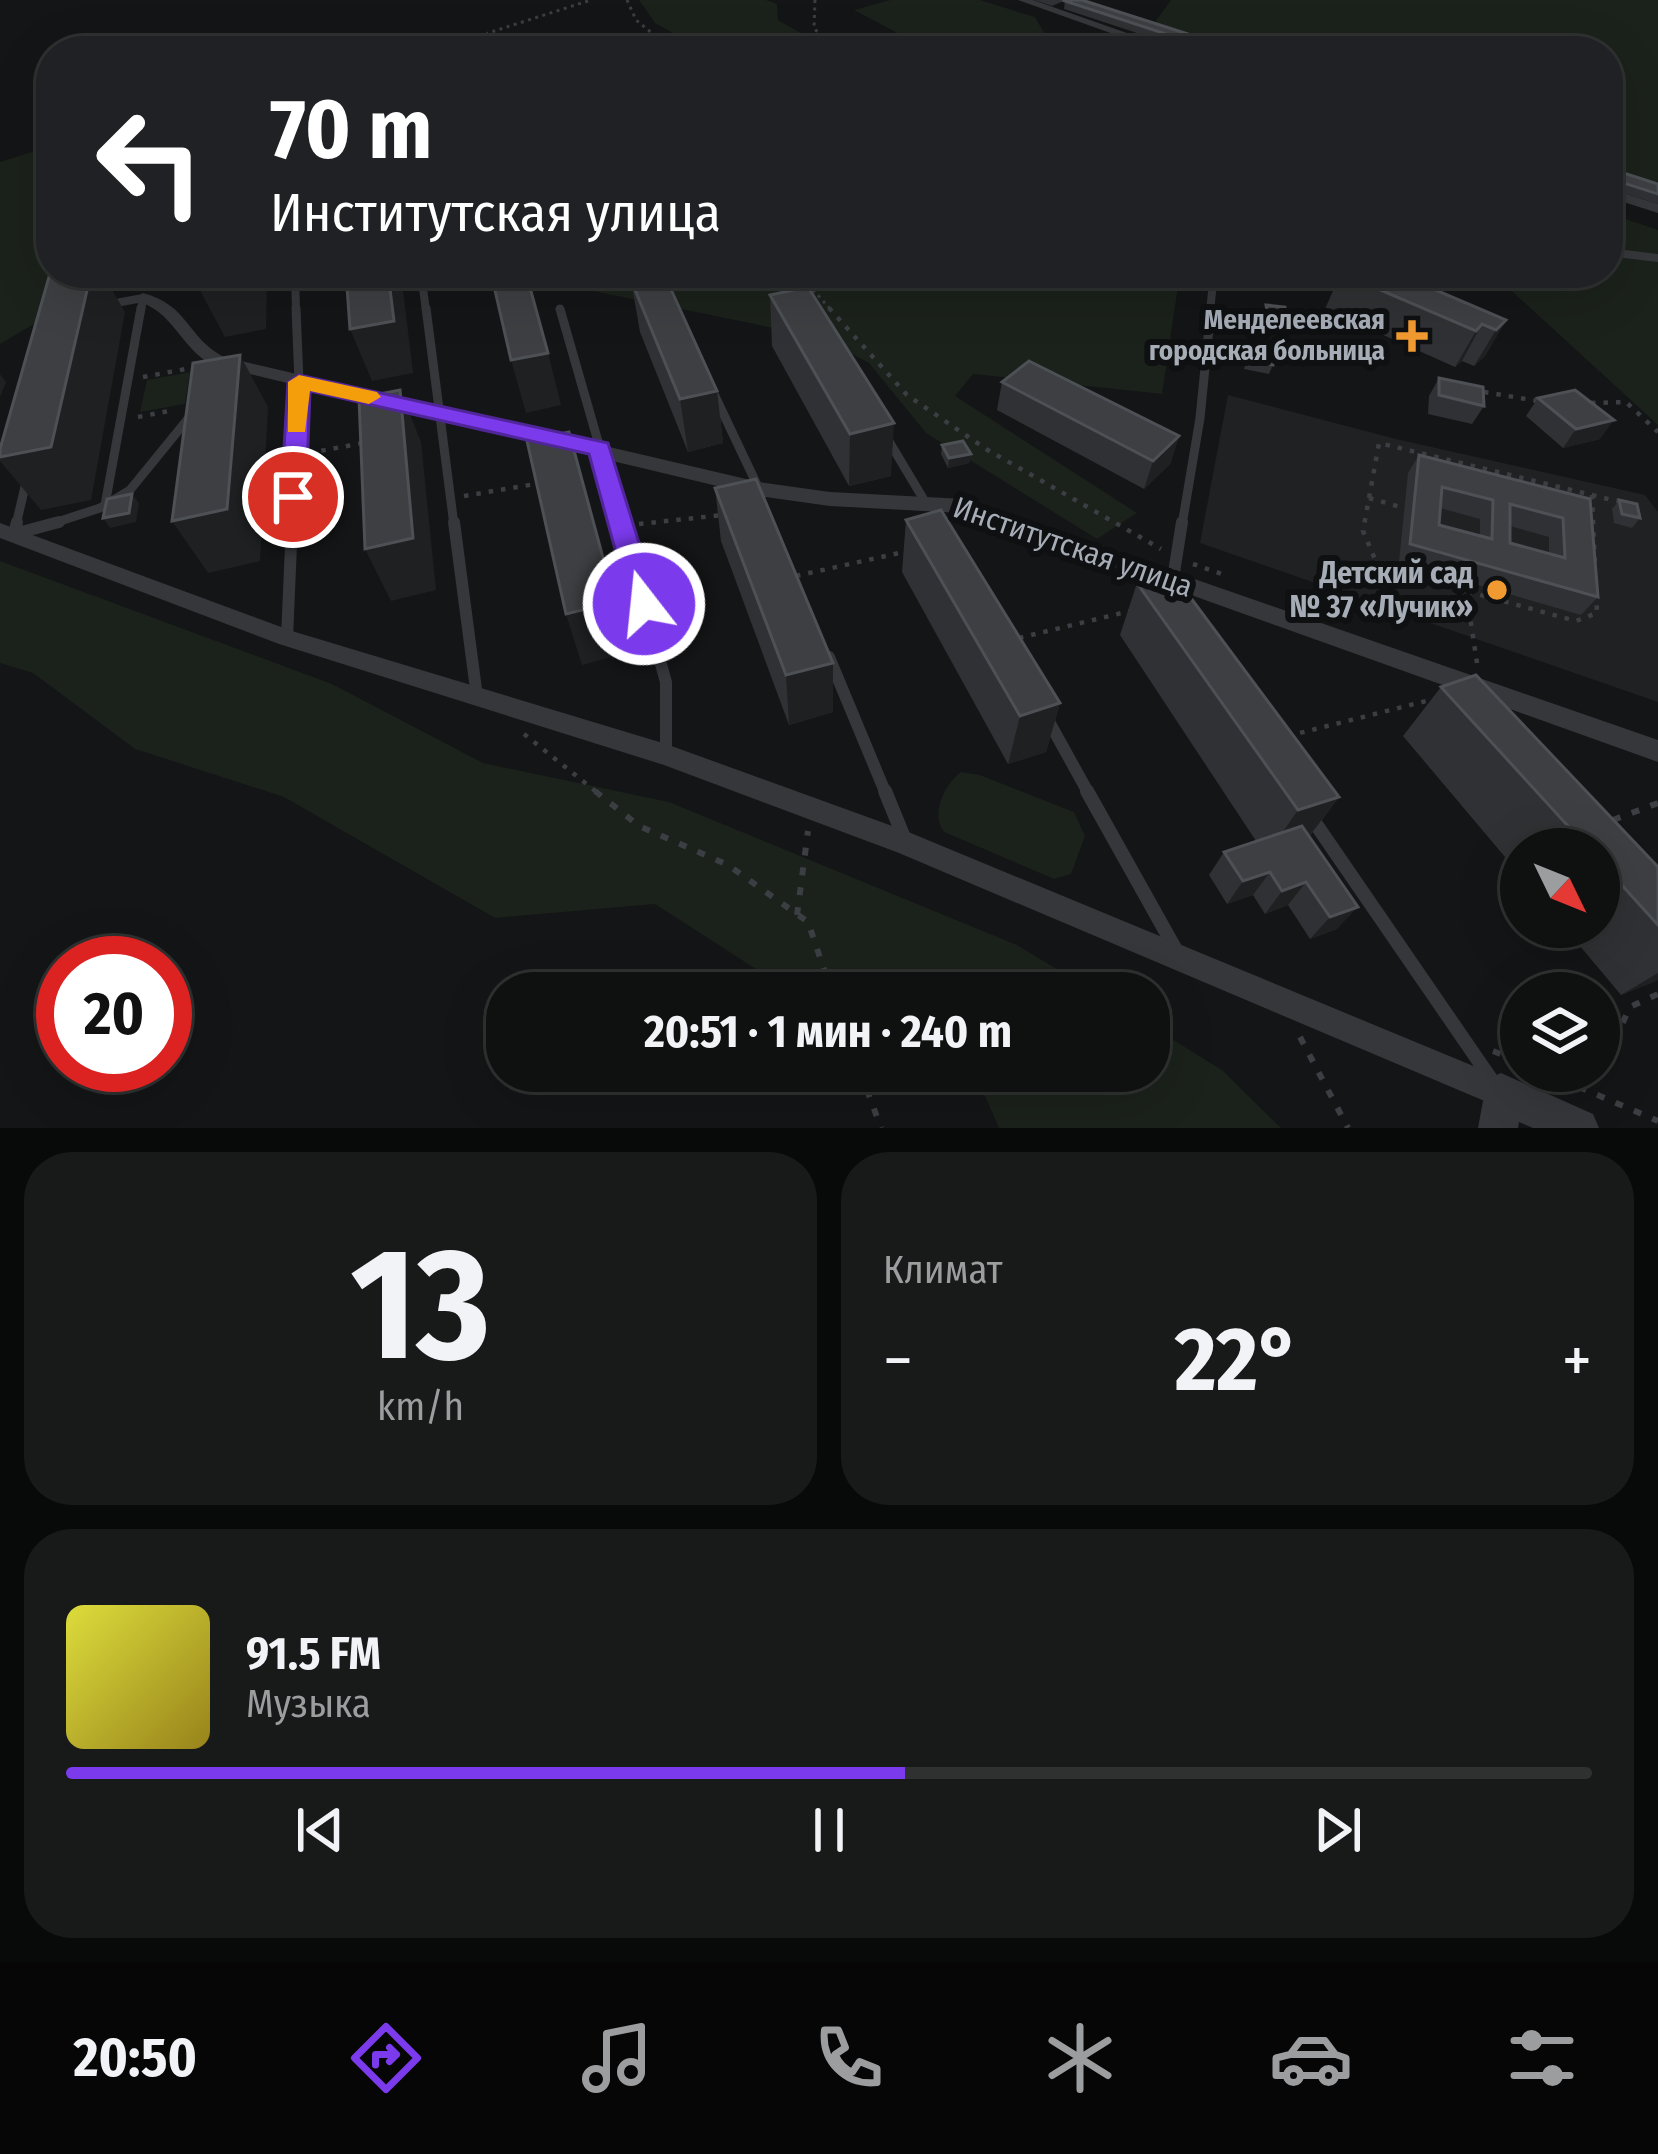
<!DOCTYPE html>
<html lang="ru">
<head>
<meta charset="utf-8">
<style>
	:root { --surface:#0f1010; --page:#181919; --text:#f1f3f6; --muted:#9b9d9f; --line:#2f3030; --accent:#7c3aed }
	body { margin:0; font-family:"Fira Sans Condensed",sans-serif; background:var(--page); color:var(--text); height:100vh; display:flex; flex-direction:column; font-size:45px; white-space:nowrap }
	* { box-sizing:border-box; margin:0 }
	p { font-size:39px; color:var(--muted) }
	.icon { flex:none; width:66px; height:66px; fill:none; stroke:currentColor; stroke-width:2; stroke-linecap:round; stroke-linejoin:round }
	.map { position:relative; height:1128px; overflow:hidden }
	.panel { display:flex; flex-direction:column; gap:24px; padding:24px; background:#080909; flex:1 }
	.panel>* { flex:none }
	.hud { position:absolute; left:36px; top:36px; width:1587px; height:252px; border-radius:48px; box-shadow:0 12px 48px #0002,0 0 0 3px var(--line); background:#202124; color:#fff; overflow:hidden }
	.needle { width:78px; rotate:133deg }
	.buttons { position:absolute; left:1500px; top:828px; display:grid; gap:24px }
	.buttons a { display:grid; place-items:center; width:120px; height:120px; border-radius:50%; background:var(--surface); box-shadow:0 12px 48px #0002,0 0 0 3px var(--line); font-size:60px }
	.speed { position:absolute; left:36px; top:936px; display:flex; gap:24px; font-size:60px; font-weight:700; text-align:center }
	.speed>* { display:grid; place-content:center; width:156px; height:156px; border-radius:50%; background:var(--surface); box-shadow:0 12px 48px #0002,0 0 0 3px var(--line); line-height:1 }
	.speed .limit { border:18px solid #d22; background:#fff; color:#111 }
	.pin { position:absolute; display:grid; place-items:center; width:102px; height:102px; color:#fff; margin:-51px; border:6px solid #fff; border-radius:50%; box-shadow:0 3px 12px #0007 }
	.me { position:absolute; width:132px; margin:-66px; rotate:344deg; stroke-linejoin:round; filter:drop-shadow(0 0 9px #0008) }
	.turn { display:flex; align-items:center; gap:42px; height:252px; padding:0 36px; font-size:54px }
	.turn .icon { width:156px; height:156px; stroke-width:2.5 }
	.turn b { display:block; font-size:84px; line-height:102px }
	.big { font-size:90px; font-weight:700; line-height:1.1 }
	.panel .widget { flex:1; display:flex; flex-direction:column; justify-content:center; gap:18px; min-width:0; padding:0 42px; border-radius:48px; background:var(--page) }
	.panel .dial { align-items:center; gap:0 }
	.dial b { font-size:156px; line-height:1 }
	.song { display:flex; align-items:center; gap:36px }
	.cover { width:144px; height:144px; border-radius:18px; background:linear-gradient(135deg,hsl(60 70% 55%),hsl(50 70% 35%)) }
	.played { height:12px; border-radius:6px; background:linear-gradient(90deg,var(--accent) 55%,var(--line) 55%) }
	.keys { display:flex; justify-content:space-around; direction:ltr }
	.heat { display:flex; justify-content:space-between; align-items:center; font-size:66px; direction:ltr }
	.panel .tiles { flex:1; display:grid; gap:24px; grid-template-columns:1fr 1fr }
	.widget:last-child { grid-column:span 2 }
	.trip { position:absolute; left:486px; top:972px; width:684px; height:120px; border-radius:48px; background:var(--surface); box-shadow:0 12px 48px #0002,0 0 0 3px var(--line); font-weight:700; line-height:120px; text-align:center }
	.tab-bar { display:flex; height:192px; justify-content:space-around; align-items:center; background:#060606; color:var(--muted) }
	.tab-bar .icon { width:84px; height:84px }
	.tab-bar .selected { color:var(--accent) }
	.tab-bar b { font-size:54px; color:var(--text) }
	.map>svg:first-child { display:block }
</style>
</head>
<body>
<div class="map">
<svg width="1658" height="1128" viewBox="0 0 1658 1128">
	<rect width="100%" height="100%" fill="#141516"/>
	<path fill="#202123" d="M1228 395 1396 439 1645 495 1658 512V702L1200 543Z"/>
	<g fill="#1b211b">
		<path d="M639 0H766L777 4 778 20 832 51H705L655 23Z"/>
		<path d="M890 0H980L1035 17 1055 51H908L903 36 854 10Z"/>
		<path d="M1171 0H1658V191L1608 175V51H1220L1150 29Z"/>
		<path d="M51 146V273H121L0 344V162Z"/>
		<path d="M1608 213 1658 230V425L1492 273H1608Z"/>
		<path d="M505 273H1180L1162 394 973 374 955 396 1137 513 1097 539 926 433 869 363 822 338Z"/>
		<path d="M190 372 185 404 140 412 147 380Z"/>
		<path d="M0 561 332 684 483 763 669 802 1017 945 1096 993H793L655 904 495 918 284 797 135 749 33 673 0 663Z"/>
		<path d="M961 772 980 775 1074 812 1085 836 1071 874 1054 879 944 832C930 814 944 785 961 772Z"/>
		<path d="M1149 1025 1222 1070 1281 1128H999L974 1071H1149Z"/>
	</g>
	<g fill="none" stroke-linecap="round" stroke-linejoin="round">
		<g stroke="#3b3e42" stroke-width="3" stroke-dasharray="3 4.5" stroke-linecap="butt">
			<path d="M627 0 636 20 674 51"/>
			<path d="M815 0 814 28 834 51"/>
			<path d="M470 51 488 33 591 0"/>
			<path d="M798 273 832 311"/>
		</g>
		<g stroke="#3b3e42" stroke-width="4.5" stroke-dasharray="4.5 8" stroke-linecap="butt">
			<path d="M829 308 907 395 986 449 1161 549"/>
			<path d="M143 377 191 368"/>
			<path d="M1484 392 1538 401"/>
			<path d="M1591 403 1626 402 1658 432"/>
			<path d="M138 417 174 410"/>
			<path d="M309 453 363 443"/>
			<path d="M1592 495 1620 502"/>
			<path d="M464 496 541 483"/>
			<path d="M1369 498 1404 508"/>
			<path d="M639 524 723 515"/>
			<path d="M1193 564 1228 576"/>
			<path d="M796 576 908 551"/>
			<path d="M1466 591 1377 564 1363 531 1379 443 1592 495 1595 565"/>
			<path d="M1019 638 1130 611"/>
			<path d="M1477 663 1466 591 1576 621 1597 613 1596 594"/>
			<path d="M524 734 599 794"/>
			<path d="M1288 736 1434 699"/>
		</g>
		<g stroke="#3b3e42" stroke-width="6" stroke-dasharray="8 12" stroke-linecap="butt">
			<path d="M595 791 639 826 728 865 808 922 832 993"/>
			<path d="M1613 820 1658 803"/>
			<path d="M797 915 808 831"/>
			<path d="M1300 1037 1348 1128"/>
			<path d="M1493 1051 1521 1062"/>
			<path d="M1599 1053 1613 1044 1630 1007 1658 994"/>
			<path d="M860 1071 881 1128"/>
			<path d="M1542 1071 1658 1121"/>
			<path d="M1562 1080 1572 1071"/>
		</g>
		<g stroke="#35373b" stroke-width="8">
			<path d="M1608 252 1658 258"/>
			<path d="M295 273 296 311"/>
			<path d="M421 273 426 311"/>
			<path d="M105 305 143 298 141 311"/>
			<path d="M1210 311 1214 273"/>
		</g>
		<g stroke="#35373b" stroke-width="9">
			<path d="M426 308 454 525"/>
			<path d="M560 309 622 525"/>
			<path d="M714 394 760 491"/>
			<path d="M887 438 927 505"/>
			<path d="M105 505 141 308"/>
			<path d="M16 525 27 478"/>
			<path d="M48 525 100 508 130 490 196 409"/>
			<path d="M292 525 299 382 296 308"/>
			<path d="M1182 525 1200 418 1211 308"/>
		</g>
		<g stroke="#35373b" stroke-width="12">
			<path d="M17 522 14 534 59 522"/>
			<path d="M454 522 477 697"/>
			<path d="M621 522 666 682V755"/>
			<path d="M1172 585 1182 522"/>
			<path d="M287 638 292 522"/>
			<path d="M829 657 886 794"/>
			<path d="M1048 720 1089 794"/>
		</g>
		<g stroke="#35373b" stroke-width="14">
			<path d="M885 791 905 840"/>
			<path d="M1087 791 1176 950"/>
			<path d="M1311 817 1491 1079"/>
		</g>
		<g fill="#35373b" fill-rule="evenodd">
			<path d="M1018 0H1033L1178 51H1161Z"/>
			<path d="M1608 188 1658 204V213L1608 197Z"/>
			<path d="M143 293C189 305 187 338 224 357L759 482 830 492 964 499 1658 740V762L962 513 830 506 759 496 212 365C181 348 173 311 137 301L135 298Z"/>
			<path d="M0 523 292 631 666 744 906 831 1512 1082 1516 1093 1512 1104 1501 1108 899 853 664 765 279 644 0 538Z"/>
		</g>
		<path fill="#35373b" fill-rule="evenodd" d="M1501 1073 1593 1114 1599 1128H1533L1519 1122 1518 1128H1478L1487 1079Z"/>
	</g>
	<g fill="#303134" fill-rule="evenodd">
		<path d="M1034 0H1062L1061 2 1052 6Z"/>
		<path d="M1065 1 1241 51H1192L1064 9Z"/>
		<path d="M1608 168 1658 184V204L1608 188Z"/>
		<path d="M1341 273H1454L1447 286 1440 292 1506 320 1485 356 1474 366 1462 361 1455 367 1325 309Z"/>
		<path d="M631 280 717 391 723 443 688 452 640 332Z"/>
		<path d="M770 295 891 476 849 486 772 346Z"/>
		<path d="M1266 305 1286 314 1282 323 1264 321 1263 314Z"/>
		<path d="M1251 344 1273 365 1269 374 1244 369Z"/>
		<path d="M1439 378 1484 406 1472 424 1428 414 1429 396Z"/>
		<path d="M1002 382 1179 436 1170 464 1144 489 997 410Z"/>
		<path d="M1538 398 1600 439 1563 448 1526 416Z"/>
		<path d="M942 445 971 454 969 463 948 468 941 454Z"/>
		<path d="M1419 455 1590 499 1598 597 1581 615 1399 562 1408 473ZM1440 508 1480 519V536L1439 525ZM1510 526 1549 537V554L1510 543Z"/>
		<path d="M715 488 833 663V712L789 725 721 541Z"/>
		<path d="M1619 500 1640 518 1632 528 1614 523 1612 509Z"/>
		<path d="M906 520 1060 703 1046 752 1008 764 902 572Z"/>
		<path d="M1137 583 1339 797 1309 837 1337 929 1310 939 1288 905 1265 914 1253 895 1227 904 1209 875 1224 852 1256 841 1120 635Z"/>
		<path d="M1441 687 1658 867V980L1621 995 1564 927H1599V849H1521V876L1403 736Z"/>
	</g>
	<g fill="#1f2022">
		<path d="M91 273H102L125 312 91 500 41 510 0 461V457Z"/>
		<path d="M241 273H267L266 329 225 337 197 285Z"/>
		<path d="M388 273H401L413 373 372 381 350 329Z"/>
		<path d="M1396 273H1412L1404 288Z"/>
		<path d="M1445 273H1454L1447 286 1431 300Z"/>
		<path d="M1506 320 1485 356 1474 366 1496 330Z"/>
		<path d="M1482 324 1462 361 1455 367 1476 331Z"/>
		<path d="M548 353 561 405 526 413 511 360Z"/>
		<path d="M240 355 268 407 260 561 208 573 172 521Z"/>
		<path d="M0 374 6 382 0 397Z"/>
		<path d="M400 390 421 442 436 590 391 601 365 549Z"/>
		<path d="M717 391 723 443 688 452 680 399Z"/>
		<path d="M1614 420 1600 439 1563 448 1576 429Z"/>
		<path d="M894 423 891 476 849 486 850 434Z"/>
		<path d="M1179 436 1170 464 1144 489 1153 461Z"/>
		<path d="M971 454 969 463 948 468 949 458Z"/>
		<path d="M132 494 139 503 136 522 110 528 103 518Z"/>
		<path d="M615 602 627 653 582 665 566 614Z"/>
		<path d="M833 663V712L789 725 786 675Z"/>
		<path d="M1060 703 1046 752 1008 764 1020 716Z"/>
		<path d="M1339 797 1304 843 1266 856 1298 810Z"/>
		<path d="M1270 872 1253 895 1227 904 1243 881Z"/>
		<path d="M1306 882 1288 905 1265 914 1282 891Z"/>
		<path d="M1358 907 1337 929 1310 939 1330 917Z"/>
		<path d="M1658 973V980L1621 995Z"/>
	</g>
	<g fill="#3d3f42" stroke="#4d5054" stroke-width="3" fill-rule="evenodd">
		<path d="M1068 0H1082L1241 51H1218L1065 1Z"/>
		<path d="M1111 39 1123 43 1106 51H1086Z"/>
		<path d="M1608 168 1658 184V194L1608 178Z"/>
		<path d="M51 270V273H91L51 447 0 457V449Z"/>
		<path d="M199 273H241L240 278 197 285Z"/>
		<path d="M346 273H388L394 321 350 329Z"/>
		<path d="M491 273H526L548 353 511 360Z"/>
		<path d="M1341 273H1396L1506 320 1496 330 1482 324 1476 331Z"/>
		<path d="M664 274 717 391 680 399 631 280Z"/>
		<path d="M808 287 894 423 850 434 770 295Z"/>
		<path d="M1266 305 1285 307 1286 314 1267 312Z"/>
		<path d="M1251 344 1276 350 1273 365 1248 359Z"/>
		<path d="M240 355 227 509 172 521 193 363Z"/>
		<path d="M1029 361 1179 436 1153 461 1002 382Z"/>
		<path d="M1439 378 1483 387 1484 406 1439 395Z"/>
		<path d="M400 390 413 538 365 549 359 398Z"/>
		<path d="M1575 390 1614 420 1576 429 1538 398Z"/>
		<path d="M569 432 615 602 566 614 527 441Z"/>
		<path d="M963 441 971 454 949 458 942 445Z"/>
		<path d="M1419 455 1590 499 1598 597 1410 544ZM1442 487 1493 500 1492 539 1439 525ZM1510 504 1563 518 1565 558 1510 543Z"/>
		<path d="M756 479 833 663 786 675 715 488Z"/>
		<path d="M132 494 129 513 103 518 107 499Z"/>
		<path d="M1619 500 1637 504 1640 518 1622 514Z"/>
		<path d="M941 510 1060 703 1020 716 906 520Z"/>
		<path d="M1173 574 1339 797 1298 810 1137 583Z"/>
		<path d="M1476 675 1658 867V925L1599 860V849H1589L1441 687Z"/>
		<path d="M1302 826 1358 907 1330 917 1306 882 1282 891 1270 872 1243 881 1224 852Z"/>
	</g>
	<path fill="#7c3aed" stroke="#51269a" stroke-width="3" d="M299 375 608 443 658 604 654 612 644 615 630 604 589 454 310 391 306 497 293 506 284 503 281 497 288 382Z"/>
	<path fill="#f59e0b" d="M299 375 377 392 381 397 369 404 310 391 305 432H288V382Z"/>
	<g fill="#f19a31" stroke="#0f1011" stroke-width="4.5">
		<path d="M1406 318h12v12h12v12h-12v12h-12v-12h-12v-12h12z"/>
		<circle cx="1497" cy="590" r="12"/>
	</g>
	<g text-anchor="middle" stroke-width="12" stroke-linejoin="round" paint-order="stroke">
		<g font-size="27" font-weight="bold" fill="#a6adb6" stroke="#0f1011" text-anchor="end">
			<text x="1385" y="329">Менделеевская<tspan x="1385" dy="31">городская больница</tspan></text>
		</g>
		<g font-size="30" fill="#a6adb6" stroke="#0f1011">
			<text transform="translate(1073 547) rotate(19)" y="10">Институтская улица</text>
		</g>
		<g font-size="30" font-weight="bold" fill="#a6adb6" stroke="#0f1011" text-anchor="end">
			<text x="1473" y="583">Детский сад<tspan x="1473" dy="34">№ 37 «Лучик»</tspan></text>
		</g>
	</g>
</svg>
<div class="buttons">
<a><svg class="needle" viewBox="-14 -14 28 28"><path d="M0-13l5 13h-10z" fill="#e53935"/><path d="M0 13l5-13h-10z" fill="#9b9d9f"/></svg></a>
<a><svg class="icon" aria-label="layers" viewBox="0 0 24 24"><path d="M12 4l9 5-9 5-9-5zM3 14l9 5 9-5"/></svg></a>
</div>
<div class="speed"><div class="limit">20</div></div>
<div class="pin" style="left:293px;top:497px;background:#d93025"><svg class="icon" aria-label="arrive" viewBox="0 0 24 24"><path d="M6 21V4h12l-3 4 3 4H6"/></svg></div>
<svg class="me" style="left:644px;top:604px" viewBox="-20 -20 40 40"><circle r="17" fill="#7c3aed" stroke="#fff" stroke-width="3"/><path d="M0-11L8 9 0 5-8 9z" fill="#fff"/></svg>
<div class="trip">20:51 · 1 мин · 240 m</div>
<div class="hud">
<div class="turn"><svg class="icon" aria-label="left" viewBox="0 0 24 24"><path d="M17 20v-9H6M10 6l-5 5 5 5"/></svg><div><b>70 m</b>Институтская улица</div></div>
</div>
</div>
<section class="panel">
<div class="tiles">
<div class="widget dial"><b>13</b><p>km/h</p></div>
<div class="widget"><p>Климат</p>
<div class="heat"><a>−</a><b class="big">22°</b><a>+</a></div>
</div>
<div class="widget">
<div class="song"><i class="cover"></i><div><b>91.5 FM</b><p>Музыка</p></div></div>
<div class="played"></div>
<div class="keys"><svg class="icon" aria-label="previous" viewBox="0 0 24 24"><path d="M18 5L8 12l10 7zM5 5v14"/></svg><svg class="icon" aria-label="pause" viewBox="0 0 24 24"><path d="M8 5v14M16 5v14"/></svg><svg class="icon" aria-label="next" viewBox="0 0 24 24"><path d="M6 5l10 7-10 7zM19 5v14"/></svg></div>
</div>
</div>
</section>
<nav class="tab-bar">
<b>20:50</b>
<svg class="icon selected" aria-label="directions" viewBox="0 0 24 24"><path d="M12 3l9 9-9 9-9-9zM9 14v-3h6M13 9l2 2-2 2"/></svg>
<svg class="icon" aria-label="music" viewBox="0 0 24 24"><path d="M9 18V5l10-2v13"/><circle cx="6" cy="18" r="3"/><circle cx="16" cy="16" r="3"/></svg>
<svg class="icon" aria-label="phone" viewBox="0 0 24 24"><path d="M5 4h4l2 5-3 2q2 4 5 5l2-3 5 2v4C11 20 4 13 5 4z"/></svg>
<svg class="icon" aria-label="climate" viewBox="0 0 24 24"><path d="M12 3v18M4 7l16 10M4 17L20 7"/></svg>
<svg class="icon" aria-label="car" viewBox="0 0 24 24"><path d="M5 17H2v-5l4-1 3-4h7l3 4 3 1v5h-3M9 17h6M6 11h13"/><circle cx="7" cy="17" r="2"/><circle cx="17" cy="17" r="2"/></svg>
<svg class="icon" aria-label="filters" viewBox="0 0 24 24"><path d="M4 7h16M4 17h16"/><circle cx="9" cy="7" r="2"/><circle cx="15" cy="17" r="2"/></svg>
</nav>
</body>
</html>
